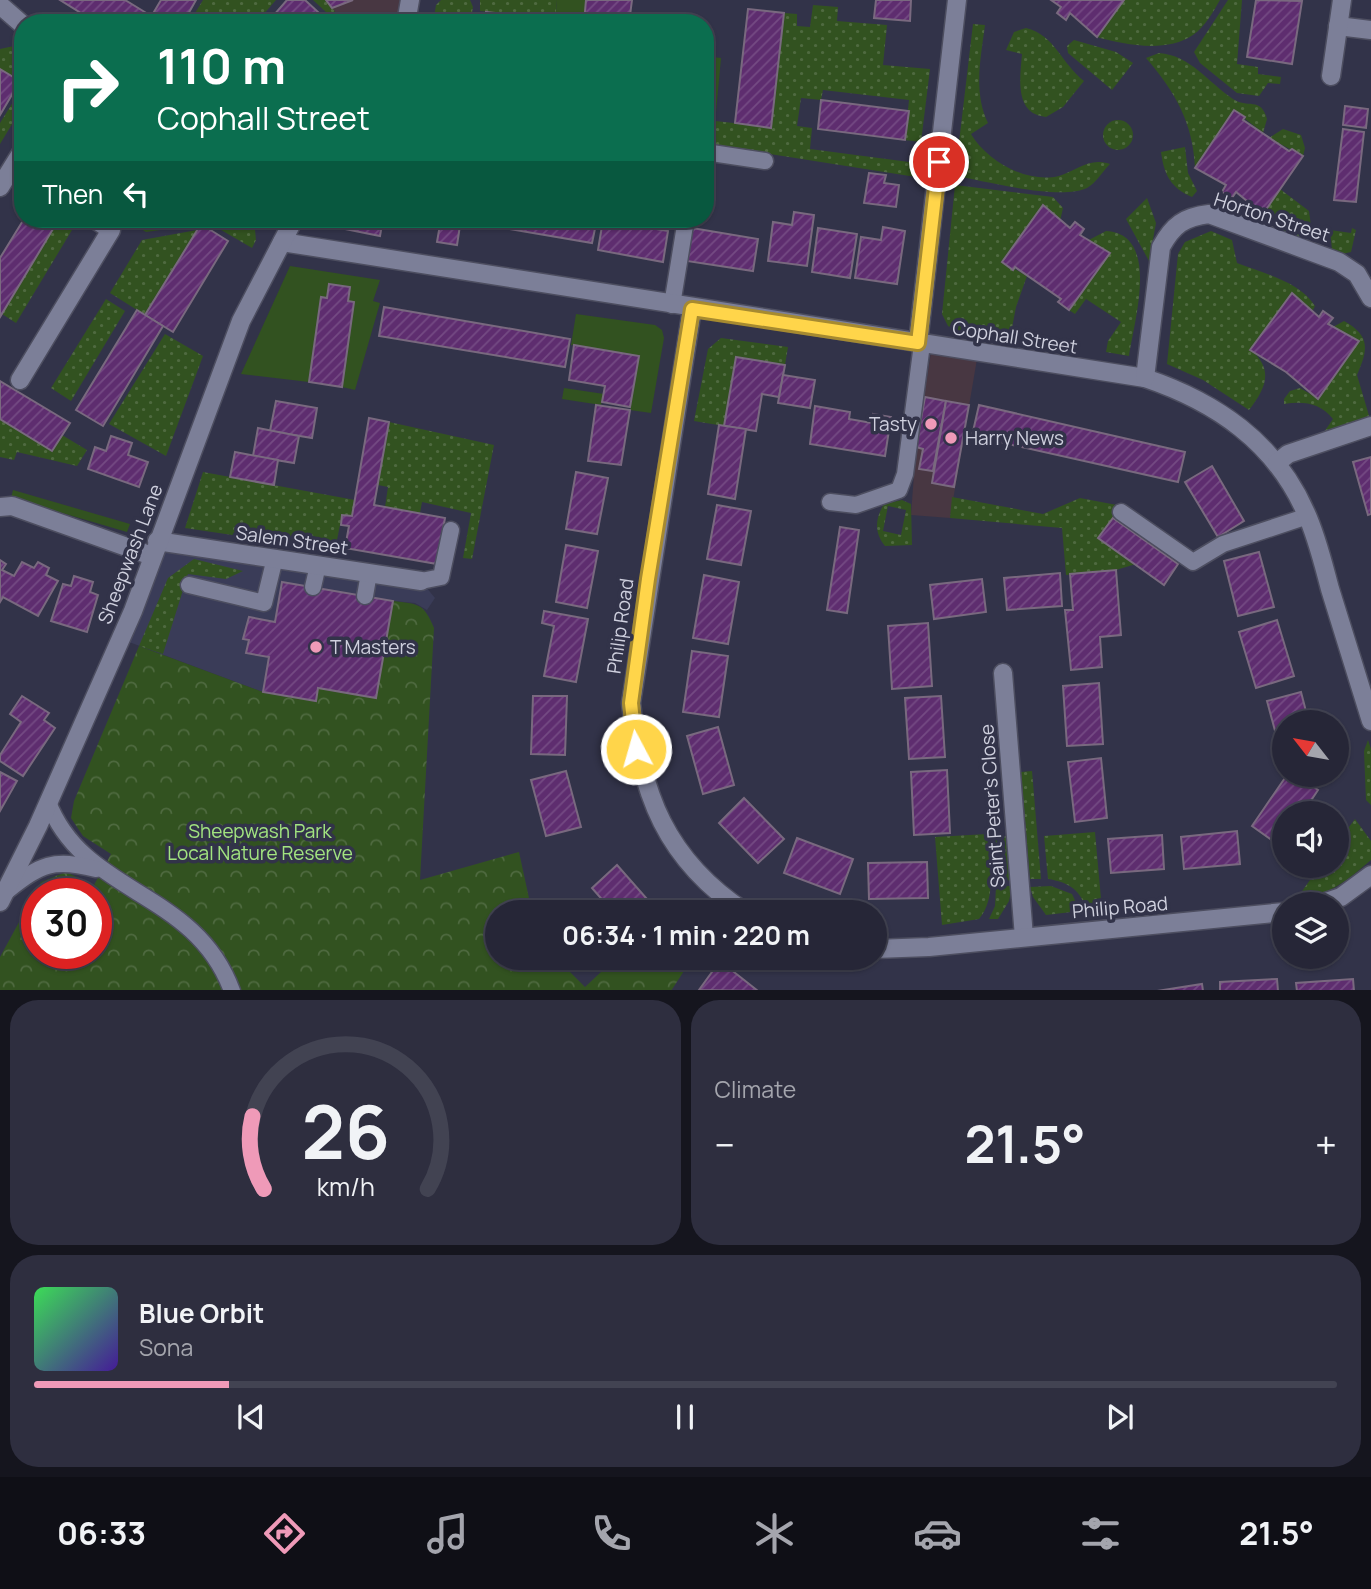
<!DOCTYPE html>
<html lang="en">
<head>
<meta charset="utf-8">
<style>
	:root { --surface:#262637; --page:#2e2e3f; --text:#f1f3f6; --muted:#a4a5ad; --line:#424352; --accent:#ef9ab8 }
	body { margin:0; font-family:Manrope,sans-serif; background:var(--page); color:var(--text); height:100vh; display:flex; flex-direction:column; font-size:26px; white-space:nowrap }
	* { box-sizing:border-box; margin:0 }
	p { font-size:23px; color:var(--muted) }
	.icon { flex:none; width:38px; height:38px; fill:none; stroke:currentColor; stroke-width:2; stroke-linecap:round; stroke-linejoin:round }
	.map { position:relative; height:990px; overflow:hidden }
	.sheet { display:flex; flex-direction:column; gap:10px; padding:10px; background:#15151e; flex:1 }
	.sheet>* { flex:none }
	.top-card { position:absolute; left:14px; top:14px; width:700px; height:214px; border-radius:28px; box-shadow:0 2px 5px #0004,0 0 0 2px var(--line); background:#0b6e4f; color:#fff; overflow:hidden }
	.needle { width:46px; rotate:301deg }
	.fabs { position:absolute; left:1272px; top:710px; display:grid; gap:14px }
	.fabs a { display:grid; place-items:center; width:77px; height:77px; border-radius:50%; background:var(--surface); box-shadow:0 2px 5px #0004,0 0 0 2px var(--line); font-size:35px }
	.speed { position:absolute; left:21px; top:878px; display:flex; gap:14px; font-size:35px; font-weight:700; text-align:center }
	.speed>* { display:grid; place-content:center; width:91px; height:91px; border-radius:50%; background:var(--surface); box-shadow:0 2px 5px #0004,0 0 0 2px var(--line); line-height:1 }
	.speed .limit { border:10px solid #d22; background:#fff; color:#111 }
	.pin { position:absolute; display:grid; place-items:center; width:60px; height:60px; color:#fff; margin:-30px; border:4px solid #fff; border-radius:50%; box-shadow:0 2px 7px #0007 }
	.me { position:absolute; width:77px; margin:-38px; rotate:354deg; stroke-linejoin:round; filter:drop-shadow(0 0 5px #0008) }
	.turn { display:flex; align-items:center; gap:24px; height:147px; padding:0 28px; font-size:32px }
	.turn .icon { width:91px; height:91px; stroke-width:2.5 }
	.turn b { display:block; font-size:49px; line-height:60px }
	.then { display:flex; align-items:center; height:66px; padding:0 28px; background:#0003; gap:14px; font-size:26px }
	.big { font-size:52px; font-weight:700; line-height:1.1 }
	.sheet .widget { flex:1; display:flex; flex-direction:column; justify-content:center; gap:10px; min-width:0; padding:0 24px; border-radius:28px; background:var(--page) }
	.sheet .dial { align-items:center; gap:0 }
	.dial svg { height:182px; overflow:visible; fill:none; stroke:var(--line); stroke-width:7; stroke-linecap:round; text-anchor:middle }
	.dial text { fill:var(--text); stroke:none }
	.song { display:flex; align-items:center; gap:21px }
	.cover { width:84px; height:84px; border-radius:10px; background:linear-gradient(135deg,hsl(130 70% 55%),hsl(260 70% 35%)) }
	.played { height:7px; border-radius:4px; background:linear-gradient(90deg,var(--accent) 15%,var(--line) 15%) }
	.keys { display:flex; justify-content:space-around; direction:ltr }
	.heat { display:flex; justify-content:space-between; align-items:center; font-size:38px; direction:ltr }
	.sheet .tiles { flex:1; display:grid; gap:10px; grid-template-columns:1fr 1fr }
	.widget:last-child { grid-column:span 2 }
	.trip { position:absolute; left:485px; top:900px; width:402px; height:70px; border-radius:35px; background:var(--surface); box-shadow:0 2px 5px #0004,0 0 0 2px var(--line); font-weight:700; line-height:70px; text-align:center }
	.dock { display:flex; height:112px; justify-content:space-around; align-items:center; background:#0f0f16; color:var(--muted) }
	.dock .icon { width:49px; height:49px }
	.dock .on { color:var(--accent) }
	.dock b { font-size:32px; color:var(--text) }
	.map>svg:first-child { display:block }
</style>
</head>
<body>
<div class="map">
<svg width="1371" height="991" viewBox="0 0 1371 991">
	<defs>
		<pattern id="grass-dots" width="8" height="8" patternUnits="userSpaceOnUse" patternTransform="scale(1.75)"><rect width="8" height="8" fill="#325220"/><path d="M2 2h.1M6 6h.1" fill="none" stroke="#4f6a40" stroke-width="1.8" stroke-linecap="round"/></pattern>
		<pattern id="park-crowns" width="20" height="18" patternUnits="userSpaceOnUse" patternTransform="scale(1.75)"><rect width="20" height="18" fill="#325220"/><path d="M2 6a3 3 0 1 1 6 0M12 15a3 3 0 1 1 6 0" fill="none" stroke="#4f6a40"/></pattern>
		<pattern id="building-hatch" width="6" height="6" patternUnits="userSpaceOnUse" patternTransform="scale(1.75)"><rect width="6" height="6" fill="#5e2d6f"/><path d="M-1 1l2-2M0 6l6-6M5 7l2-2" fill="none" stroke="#744a83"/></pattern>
	</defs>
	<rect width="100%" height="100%" fill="#323349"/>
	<g fill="#483742">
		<path d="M326 0H410L406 23H344Z"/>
		<path d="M932 346 978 353 950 518 911 515 916 447Z"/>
	</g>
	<path fill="#3a3c58" d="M157 541 421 581 435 598 427 610 415 603 393 601 376 698 263 692 121 639Z"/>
	<g fill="url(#grass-dots)" fill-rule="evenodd">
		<path d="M203 0H276L256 23H189Z"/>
		<path d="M313 0H326L344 23H317L326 12Z"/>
		<path d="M441 0H470L473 7 470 23H433L436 5Z"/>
		<path d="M480 0H557L555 23H526V16L480 11Z"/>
		<path d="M1124 0H1220C1213 12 1205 27 1193 35 1167 53 1125 45 1097 37Z"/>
		<path d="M1228 0H1242L1237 64 1258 67V74L1281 77 1280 84 1268 83 1259 96 1237 93 1200 63 1194 52Z"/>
		<path d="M813 5 838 7 837 21 887 25 883 65 930 69 921 142 905 140 909 100 823 90 821 100 801 98 797 126 812 128 810 149 917 163 916 177 713 145 715 121 771 127 784 13 797 14V26L810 27Z"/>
		<path d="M973 24 985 25C981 57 973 92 988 123L971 134C987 161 1027 184 1059 176 1078 170 1089 157 1110 164 1103 171 1096 183 1087 188 1059 201 987 181 955 176Z"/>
		<path d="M1026 28C1055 35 1061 63 1084 81L1063 107 1046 117C1014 114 1020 78 1022 54L1006 50 1014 32Z"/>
		<path d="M1074 40 1116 52 1133 63 1112 90 1068 53 1067 46Z"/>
		<path d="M14 46 23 54V83L0 69V49Z"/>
		<path d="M1159 53C1190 55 1209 83 1233 99 1247 109 1261 96 1267 119L1263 133 1234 110 1195 168C1193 122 1175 92 1146 58Z"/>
		<path d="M23 86V106L0 144V123Z"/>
		<circle cx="1118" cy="135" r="15"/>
		<path d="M1283 129 1301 135 1305 148 1303 156 1269 138Z"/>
		<path d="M1185 147 1188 173 1197 191 1192 197C1171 188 1164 175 1161 152Z"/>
		<path d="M955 185 1053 197 1063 208 1060 221 1043 205 1002 262 1027 276 1016 307 1010 338 956 330 948 326 942 314Z"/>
		<path d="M1280 189 1309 211 1311 226 1304 239 1285 234 1281 227 1263 214Z"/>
		<path d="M1147 198 1156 223 1149 261 1126 219Z"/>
		<path d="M59 219 75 225 16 323 2 314Z"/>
		<path d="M125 219H186L196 225 146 232Z"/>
		<path d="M221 219H254L256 240 252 248 216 227Z"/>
		<path d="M1352 228 1356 230 1351 252 1342 254 1332 250 1330 230 1351 233Z"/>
		<path d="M197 230 145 315 110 293 142 240Z"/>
		<path d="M1106 231C1161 234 1134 321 1129 356L1106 352 1108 341 1121 322 1086 299 1075 314 1069 310 1110 253 1087 241Z"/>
		<path d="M1211 231 1232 240 1237 263C1262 273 1300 281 1315 306L1312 312 1292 293 1251 350C1274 370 1266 388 1249 410L1203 380 1167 364 1178 254 1185 242Z"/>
		<path d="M106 299 125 311 71 401 51 388Z"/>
		<path d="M1344 321C1371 336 1368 350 1357 375L1370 419 1324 432 1333 419C1320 403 1304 401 1284 404V399L1290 391 1300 388 1317 398 1359 342 1333 327Z"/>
		<path d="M165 334 203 356 166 456 109 424Z"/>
		<path d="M721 338 788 347 785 365 736 357 724 426 694 421 708 349Z"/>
		<path d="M0 419 52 451 62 435 87 450 77 466 17 452 14 460 0 457Z"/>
		<path d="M389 422 494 445 472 559 463 558 471 513 422 502 420 513 385 507 388 487 378 485Z"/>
		<path d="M203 472 355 500 352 516 342 515 335 550 185 528Z"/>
		<path d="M952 497 1043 514 1080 498 1122 506 1098 538 1136 564 1116 570 1066 575 1062 528 950 518Z"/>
		<path d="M902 500 911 504 912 545 885 546C874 532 875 519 884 504ZM888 506 906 510 901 535 883 531Z"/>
		<path d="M194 559 243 571 226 579 188 574 163 654 139 646 168 578Z"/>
		<path d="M1368 740 1371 749V805L1366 800 1364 751Z"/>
		<path d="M1032 771 1041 879H1030L1021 772Z"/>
		<path d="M1355 819 1371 841V860C1352 876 1327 900 1300 894L1320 866H1337V843Z"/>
		<path d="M1095 832 1102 910 1086 911C1082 890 1068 882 1048 879L1044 836Z"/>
		<path d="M987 834C989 861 998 897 979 919L942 925 935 837Z"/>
		<path d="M1006 836 1011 880 998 882 993 837Z"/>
		<path d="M996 886H1012L1009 901 998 919H989L995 906Z"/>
		<path d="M1051 886 1072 894 1080 911 1046 915 1033 897 1030 887Z"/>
	</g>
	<path fill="url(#park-crowns)" fill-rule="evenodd" d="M393 601C418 604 424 603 434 628L420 880 519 852 532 912H497V957H555L585 987 617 957H693L671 991H0V957L41 882 66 872 94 885 111 854 83 836 71 818 74 801 139 646 263 692 318 688 376 698ZM37 894H96V954H37Z"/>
	<g fill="#325220">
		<path d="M557 0H586L584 23H555Z"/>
		<path d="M705 56 721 58 713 145 705 144Z"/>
		<path d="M290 266 380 280 373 301 380 303 355 390 342 387 354 302 348 301 350 287 329 284 327 298H321L309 382 241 374Z"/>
		<path d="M576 314 655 325 662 330 664 338 651 413 630 410 638 356 571 345Z"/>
		<path d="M564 388 604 394 601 405 562 399Z"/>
		<path d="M13 490 130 524 127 532 11 498Z"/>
	</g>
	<g fill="url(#building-hatch)" stroke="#79697f" stroke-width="2">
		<path d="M60 0H125L148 14 143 23H97Z"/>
		<path d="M161 0H196L183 23H173L154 12Z"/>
		<path d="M287 0H305L318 12 308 23H267Z"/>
		<path d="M326 0H353L332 8Z"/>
		<path d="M586 0H632L629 23H584Z"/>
		<path d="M876 0H911L910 21 874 18Z"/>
		<path d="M1051 0H1124L1097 37 1070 13 1066 20 1057 13 1061 7Z"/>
		<path d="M1256 0 1302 1 1292 64 1247 57Z"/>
		<path d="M748 9 784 13 771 128 735 123Z"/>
		<path d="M486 12 526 16V23H484Z"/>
		<path d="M0 69 20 81 0 115Z"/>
		<path d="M821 100 909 111 905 140 818 129Z"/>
		<path d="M1345 106 1368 109 1366 128 1343 125Z"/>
		<path d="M1234 110 1245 117 1243 120 1289 151 1292 149 1303 156 1263 214 1236 192 1232 198 1222 192 1226 185 1195 168Z"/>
		<path d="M1343 129 1364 132 1356 202 1334 200Z"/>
		<path d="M869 173 886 175 884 183 899 185 896 207 864 203Z"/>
		<path d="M1043 205 1070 228 1075 222 1084 229 1080 235 1110 253 1069 310 1058 302 1061 299 1015 267 1013 270 1002 262Z"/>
		<path d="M794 212 814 215 807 266 768 261 773 222 792 225Z"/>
		<path d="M24 219H59L0 317V258Z"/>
		<path d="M326 219H383L380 236 325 225Z"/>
		<path d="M441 219H461L457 245 437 242Z"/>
		<path d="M469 219H597L592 243 468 222Z"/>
		<path d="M603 220 668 231 663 262 598 250Z"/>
		<path d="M201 224 228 241 173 332 145 315Z"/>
		<path d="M883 227 905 231 897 284 855 278 861 237 881 240Z"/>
		<path d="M692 228 758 239 753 271 687 261Z"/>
		<path d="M818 228 857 234 850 278 812 272Z"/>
		<path d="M329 284 350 287 348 301 354 302 342 387 309 382 321 297 327 298Z"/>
		<path d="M1292 293 1319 317 1323 311 1333 318 1328 324 1359 341 1318 399 1286 372 1250 350Z"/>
		<path d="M384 307 570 339 565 367 379 336Z"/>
		<path d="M137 310 163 326 103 426 76 410Z"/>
		<path d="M574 345 639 356 630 407 602 402 605 386 569 380Z"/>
		<path d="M736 357 785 365 779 397 762 394 756 431 724 426Z"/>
		<path d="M783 375 815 380 810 408 778 403Z"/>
		<path d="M0 381 70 423 52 451 0 419Z"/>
		<path d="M925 397 946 401 933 471 919 469 923 449 916 447Z"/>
		<path d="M276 401 317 408 312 438 270 431Z"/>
		<path d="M946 401 969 405 954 487 932 483Z"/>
		<path d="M596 405 630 410 621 465 588 461Z"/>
		<path d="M979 405 1185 452 1178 482 972 436Z"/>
		<path d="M815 406 850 412 849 419 872 423 873 414 891 417 885 456 810 444Z"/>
		<path d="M369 418 389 422 374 505 445 518 437 564 345 548 349 526 341 525 342 515 352 516Z"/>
		<path d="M719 425 746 429 735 499 708 494Z"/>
		<path d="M258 428 299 436 294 463 253 456Z"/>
		<path d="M111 436 132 443 128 455 148 462 139 487 88 469 95 447 106 451Z"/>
		<path d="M235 452 278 460 274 485 230 477Z"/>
		<path d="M1371 457V514L1368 515 1353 462Z"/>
		<path d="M1212 466 1244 521 1218 537 1185 482Z"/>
		<path d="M576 472 608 478 597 534 566 529Z"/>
		<path d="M717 505 751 511 741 565 707 559Z"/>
		<path d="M1113 518 1178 564 1164 585 1098 538Z"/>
		<path d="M840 527 859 530 847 613 827 610Z"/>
		<path d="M566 545 598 551 587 608 556 602Z"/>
		<path d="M1259 552 1274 607 1238 616 1224 561Z"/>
		<path d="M0 560 6 564 2 570 14 576 22 562 34 568 38 562 49 568 46 575 58 581 38 616 3 597 0 602Z"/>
		<path d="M1116 570 1121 635 1100 637 1102 667 1071 670 1065 610H1073L1070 574Z"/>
		<path d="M1060 573 1062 606 1007 610 1004 578Z"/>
		<path d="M704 575 739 582 728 644 693 638Z"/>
		<path d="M74 576 93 582 90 592 98 595 87 632 51 621 63 584 71 586Z"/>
		<path d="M982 579 986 612 934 619 930 585Z"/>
		<path d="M282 582 393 601 376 698 318 688 316 701 263 692 269 657 246 653 249 640 243 639 249 617 275 622Z"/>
		<path d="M544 611 588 619 576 682 544 676 554 626 542 623Z"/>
		<path d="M1277 620 1294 676 1256 688 1239 632Z"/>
		<path d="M928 623 932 686 892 689 888 626Z"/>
		<path d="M692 651 728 656 719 717 683 712Z"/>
		<path d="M1099 683 1103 744 1067 746 1063 686Z"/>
		<path d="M1301 692 1309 723H1284V752L1281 753 1267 701Z"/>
		<path d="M22 696 49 713 44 720 55 728 23 776 0 761V755L21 722 10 714Z"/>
		<path d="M533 696H567L565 755 531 754Z"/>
		<path d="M941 696 945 757 909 759 905 698Z"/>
		<path d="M718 727 734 785 703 794 687 736Z"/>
		<path d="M1101 758 1107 818 1075 822 1068 762Z"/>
		<path d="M947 770 950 833 914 835 911 772Z"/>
		<path d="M566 771 581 827 546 836 531 780Z"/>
		<path d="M0 772 17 781 0 811Z"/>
		<path d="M1287 775H1297L1318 790 1302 814H1284V839L1280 846 1252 826Z"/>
		<path d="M744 798 784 839 758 863 719 823Z"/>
		<path d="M1237 831 1240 864 1184 869 1181 837Z"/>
		<path d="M1162 835 1164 869 1111 873 1108 839Z"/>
		<path d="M797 838 853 859 840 894 784 873Z"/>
		<path d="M927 862 928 898 869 899 868 863Z"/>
		<path d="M617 865 654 907 649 912H613L592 888Z"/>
		<path d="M720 961 758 991 699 990Z"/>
		<path d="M1277 979 1278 991H1220V982Z"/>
		<path d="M1353 979 1354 991H1297L1296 983Z"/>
		<path d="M1202 984 1203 991H1157Z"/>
	</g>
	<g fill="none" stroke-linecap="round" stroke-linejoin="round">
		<g stroke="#4d4e60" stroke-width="19">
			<g id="lane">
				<path d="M705 152 765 161"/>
				<path d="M672 305 686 219"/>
				<path d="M830 502 856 505 899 490 905 474 922 344"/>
				<path d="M1121 512 1193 562 1223 544 1308 516"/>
				<path d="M421 581 441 577 451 530"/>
				<path d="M189 585 264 603 275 558"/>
				<path d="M313 587 318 565"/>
				<path d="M365 596 369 573"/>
				<path d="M48 802C84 896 195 889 232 991"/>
				<path d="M7 891C41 864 53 858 96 869"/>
			</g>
		</g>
		<g stroke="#4d4e60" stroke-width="21">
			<g id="street">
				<path d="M0 5 23 25"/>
				<path d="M1338 26 1371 30"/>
				<path d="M1331 76 1342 0"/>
				<path d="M0 187 23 150"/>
				<path d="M282 242 1145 378C1216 402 1275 442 1306 513 1317 537 1323 563 1330 589 1344 633 1357 677 1371 721"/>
				<path d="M692 309 631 703C641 794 666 860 745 912"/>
				<path d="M918 343 957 0"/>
				<path d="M1145 378 1161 247C1173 225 1184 217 1209 214L1339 262 1357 274 1371 298"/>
				<path d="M20 380 111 230 94 219"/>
				<path d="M1277 463 1288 454 1371 426"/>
				<path d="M0 507 12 506 152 556"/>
				<path d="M157 541 421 581"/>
				<path d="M1003 673 1024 937"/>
				<path d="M1317 905 1341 897 1371 875"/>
				<path d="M875 949 929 947 1284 912"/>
			</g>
		</g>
		<g stroke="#4d4e60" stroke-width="21">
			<g id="secondary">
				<path d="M406 23 410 0"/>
				<path d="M0 902 38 826 133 611 241 321 294 219"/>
			</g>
		</g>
		<use href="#lane" stroke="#7c7f98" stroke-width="16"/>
		<use href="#street" stroke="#7c7f98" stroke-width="18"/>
		<use href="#secondary" stroke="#7c7f98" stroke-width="18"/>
	</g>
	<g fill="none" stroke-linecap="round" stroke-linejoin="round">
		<g stroke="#a68a30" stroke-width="18">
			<path id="route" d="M636 749 631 703 648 579 692 309 918 343 939 162"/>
		</g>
		<use href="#route" stroke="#ffd54a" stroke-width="12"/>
	</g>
	<g fill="#ef9ab8" stroke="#323349" stroke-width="2.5">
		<circle cx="931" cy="424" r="7"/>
		<circle cx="951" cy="438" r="7"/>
		<circle cx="316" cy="647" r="7"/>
	</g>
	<g text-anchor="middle" stroke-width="7" stroke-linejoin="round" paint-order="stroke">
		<g font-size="19" fill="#cfd0de" stroke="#323349">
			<text transform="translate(1272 217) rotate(18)" y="7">Horton Street</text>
			<text transform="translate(1015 337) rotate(9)" y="7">Cophall Street</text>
			<text transform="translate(292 540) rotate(8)" y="7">Salem Street</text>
			<text transform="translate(130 554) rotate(-69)" y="7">Sheepwash Lane</text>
			<text transform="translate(620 626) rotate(-82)" y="7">Philip Road</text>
			<text transform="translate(992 806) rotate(-94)" y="7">Saint Peter's Close</text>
			<text transform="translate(1120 907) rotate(-5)" y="7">Philip Road</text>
		</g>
		<g font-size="19" fill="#cfd0de" stroke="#323349" text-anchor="start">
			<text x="917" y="431" text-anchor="end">Tasty</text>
			<text x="965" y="445">Harry News</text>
			<text x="330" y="654">T Masters</text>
		</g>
		<g font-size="19" fill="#a2e480" stroke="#323349">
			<text x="260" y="838">Sheepwash Park<tspan x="260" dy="22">Local Nature Reserve</tspan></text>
		</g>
	</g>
</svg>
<div class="fabs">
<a><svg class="needle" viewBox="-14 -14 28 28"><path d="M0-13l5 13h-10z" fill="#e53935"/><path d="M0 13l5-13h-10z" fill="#a4a5ad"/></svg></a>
<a><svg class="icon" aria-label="sound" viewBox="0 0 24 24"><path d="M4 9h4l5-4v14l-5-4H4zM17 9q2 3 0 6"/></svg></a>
<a><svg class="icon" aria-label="layers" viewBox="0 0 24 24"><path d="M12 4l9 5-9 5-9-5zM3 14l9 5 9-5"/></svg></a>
</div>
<div class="speed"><div class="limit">30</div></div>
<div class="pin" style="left:939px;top:162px;background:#d93025"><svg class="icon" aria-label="arrive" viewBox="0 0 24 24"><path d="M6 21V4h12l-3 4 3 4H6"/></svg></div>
<svg class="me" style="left:636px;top:749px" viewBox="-20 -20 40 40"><circle r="17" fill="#ffd54a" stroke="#fff" stroke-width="3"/><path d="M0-11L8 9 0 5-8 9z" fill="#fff"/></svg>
<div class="trip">06:34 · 1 min · 220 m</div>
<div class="top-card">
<div class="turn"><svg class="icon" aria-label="right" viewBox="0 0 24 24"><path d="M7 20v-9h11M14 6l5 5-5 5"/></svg><div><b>110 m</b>Cophall Street</div></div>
<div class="then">Then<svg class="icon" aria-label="left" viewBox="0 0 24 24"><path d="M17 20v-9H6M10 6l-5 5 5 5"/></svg></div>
</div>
</div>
<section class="sheet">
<div class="tiles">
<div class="widget dial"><svg viewBox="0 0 100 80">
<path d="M14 69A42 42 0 1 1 86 69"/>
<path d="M14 69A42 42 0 0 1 9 37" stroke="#ef9ab8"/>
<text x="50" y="56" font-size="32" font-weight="700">26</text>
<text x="50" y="72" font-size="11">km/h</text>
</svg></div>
<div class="widget"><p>Climate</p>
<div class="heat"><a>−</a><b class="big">21.5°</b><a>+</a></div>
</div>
<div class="widget">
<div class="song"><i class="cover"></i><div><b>Blue Orbit</b><p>Sona</p></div></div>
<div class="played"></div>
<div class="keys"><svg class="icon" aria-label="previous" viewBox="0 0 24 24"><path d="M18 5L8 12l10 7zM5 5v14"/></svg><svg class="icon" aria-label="pause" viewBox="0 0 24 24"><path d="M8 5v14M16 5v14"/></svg><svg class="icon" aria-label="next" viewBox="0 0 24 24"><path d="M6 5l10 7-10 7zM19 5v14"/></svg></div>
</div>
</div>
</section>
<nav class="dock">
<b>06:33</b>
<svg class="icon on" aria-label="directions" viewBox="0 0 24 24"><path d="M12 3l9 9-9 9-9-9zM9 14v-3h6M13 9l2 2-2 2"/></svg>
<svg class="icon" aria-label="music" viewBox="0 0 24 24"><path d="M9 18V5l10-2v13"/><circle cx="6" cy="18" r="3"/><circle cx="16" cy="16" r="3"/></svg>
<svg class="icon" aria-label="phone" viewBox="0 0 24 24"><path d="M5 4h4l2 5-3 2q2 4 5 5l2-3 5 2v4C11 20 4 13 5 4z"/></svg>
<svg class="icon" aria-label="climate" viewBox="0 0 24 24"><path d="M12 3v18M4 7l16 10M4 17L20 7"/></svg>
<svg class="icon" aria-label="car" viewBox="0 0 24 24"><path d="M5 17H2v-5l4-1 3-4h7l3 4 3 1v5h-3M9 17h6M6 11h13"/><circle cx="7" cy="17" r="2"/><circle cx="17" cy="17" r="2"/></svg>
<svg class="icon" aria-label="filters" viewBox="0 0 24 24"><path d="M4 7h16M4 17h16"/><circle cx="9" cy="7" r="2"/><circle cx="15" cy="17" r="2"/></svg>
<b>21.5°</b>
</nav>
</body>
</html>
